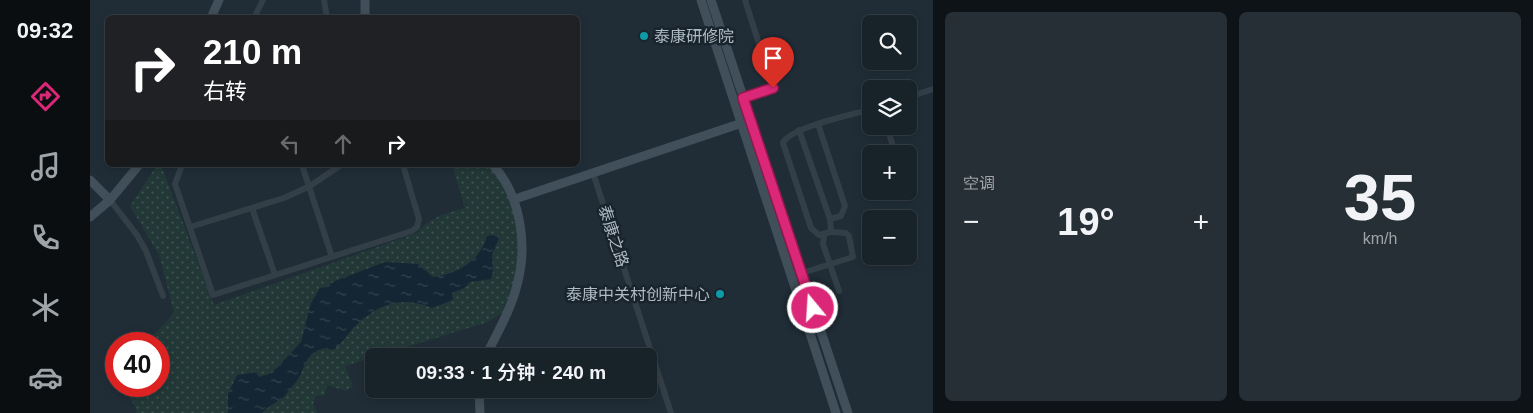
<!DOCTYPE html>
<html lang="zh">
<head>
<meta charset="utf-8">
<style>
	:root { --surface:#182229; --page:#252f35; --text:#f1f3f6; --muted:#9fa4a8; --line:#363f46; --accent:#db2777 }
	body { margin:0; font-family:Helvetica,"Noto Sans SC",sans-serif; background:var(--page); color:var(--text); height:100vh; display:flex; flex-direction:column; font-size:19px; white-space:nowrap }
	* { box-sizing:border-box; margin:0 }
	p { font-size:16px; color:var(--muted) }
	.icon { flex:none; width:28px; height:28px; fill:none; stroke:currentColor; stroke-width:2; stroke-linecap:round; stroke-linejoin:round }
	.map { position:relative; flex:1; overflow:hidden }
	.side { display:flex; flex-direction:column; gap:12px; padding:12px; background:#0d1317; width:600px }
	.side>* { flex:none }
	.hud { position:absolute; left:15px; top:15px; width:475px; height:152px; border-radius:8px; box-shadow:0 2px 8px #0003,0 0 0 1px var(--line); background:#202124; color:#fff; overflow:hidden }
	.controls { position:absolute; left:772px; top:15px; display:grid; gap:10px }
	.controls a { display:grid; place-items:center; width:55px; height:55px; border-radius:8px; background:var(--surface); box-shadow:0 2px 8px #0003,0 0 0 1px var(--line); font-size:25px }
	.speed { position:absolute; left:15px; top:332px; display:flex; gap:10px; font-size:25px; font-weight:700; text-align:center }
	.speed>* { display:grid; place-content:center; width:65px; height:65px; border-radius:50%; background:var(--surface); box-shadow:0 2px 8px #0003,0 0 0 1px var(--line); line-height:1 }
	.speed .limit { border:8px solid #d22; background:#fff; color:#111 }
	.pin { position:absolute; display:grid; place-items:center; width:42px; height:42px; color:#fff; margin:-51px -21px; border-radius:50% 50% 50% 0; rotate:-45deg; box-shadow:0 0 5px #0007 }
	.pin .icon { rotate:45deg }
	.me { position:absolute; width:55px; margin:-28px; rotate:342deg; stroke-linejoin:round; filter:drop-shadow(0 0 4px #0008) }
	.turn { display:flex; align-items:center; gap:18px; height:105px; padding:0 15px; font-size:22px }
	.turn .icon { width:65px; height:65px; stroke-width:2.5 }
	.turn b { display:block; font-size:35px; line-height:42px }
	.lanes { display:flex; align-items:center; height:48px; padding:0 15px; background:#0003; justify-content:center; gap:25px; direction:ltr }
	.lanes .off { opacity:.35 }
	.big { font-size:38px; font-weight:600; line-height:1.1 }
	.side .widget { flex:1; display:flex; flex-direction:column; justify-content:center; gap:8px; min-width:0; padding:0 18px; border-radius:8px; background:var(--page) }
	.side .dial { align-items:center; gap:0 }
	.dial b { font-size:65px; line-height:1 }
	.heat { display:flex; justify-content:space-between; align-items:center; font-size:28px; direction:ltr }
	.side .tiles { flex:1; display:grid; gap:12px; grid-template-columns:repeat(2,1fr) }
	.trip { position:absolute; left:275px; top:348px; width:292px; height:50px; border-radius:8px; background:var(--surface); box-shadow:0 2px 8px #0003,0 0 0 1px var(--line); font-weight:600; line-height:50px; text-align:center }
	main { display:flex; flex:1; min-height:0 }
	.tab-bar { display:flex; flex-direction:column; width:90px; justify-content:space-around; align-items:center; background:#0a0e10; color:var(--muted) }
	.tab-bar .icon { width:35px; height:35px }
	.tab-bar .selected { color:var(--accent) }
	.tab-bar b { font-size:22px; color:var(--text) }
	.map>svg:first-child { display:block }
</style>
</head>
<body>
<main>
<nav class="tab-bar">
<b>09:32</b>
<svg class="icon selected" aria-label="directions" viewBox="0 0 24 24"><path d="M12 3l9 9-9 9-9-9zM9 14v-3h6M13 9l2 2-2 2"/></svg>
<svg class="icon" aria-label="music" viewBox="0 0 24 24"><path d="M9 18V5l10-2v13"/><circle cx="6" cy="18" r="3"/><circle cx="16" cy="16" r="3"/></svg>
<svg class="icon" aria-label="phone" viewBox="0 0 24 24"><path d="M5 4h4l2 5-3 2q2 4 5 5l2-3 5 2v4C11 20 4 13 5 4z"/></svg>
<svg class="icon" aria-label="climate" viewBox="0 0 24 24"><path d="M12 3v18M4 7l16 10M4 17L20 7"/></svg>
<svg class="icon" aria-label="car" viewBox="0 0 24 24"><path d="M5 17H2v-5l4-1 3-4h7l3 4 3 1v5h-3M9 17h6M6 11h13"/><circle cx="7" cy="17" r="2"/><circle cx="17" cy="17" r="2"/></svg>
</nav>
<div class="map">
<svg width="843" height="413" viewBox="0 0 843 413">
	<defs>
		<pattern id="green-dots" width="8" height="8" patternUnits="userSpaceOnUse" patternTransform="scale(1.25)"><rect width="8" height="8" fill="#223837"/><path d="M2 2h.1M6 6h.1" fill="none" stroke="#405352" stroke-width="1.8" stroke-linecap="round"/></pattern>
		<pattern id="water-ripples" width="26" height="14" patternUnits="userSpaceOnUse" patternTransform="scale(1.25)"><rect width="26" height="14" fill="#142633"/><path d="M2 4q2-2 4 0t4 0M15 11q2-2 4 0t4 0" fill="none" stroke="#34434f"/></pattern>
	</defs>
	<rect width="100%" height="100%" fill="#202d37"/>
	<path fill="url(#green-dots)" d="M67 165H71L124 305 327 233C343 215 352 215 375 208L362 165H403L425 199 432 258 419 308 398 322 255 366 263 387 256 391 237 385 235 395 226 396 223 404 228 413H46V409L34 386H69V344H55C65 331 75 326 84 312L69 255 40 206Z"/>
	<path fill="url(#water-ripples)" d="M403 235 409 238 402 255 403 271 401 279 380 282 374 288 362 293 363 300 342 308C311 295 288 304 264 327 257 335 252 344 243 350L236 348C220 351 216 360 211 374 208 380 201 388 197 393 192 402 179 403 173 413H138V394L147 375 166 372 169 377 182 373 211 342 221 303 230 288 236 287 245 281 295 262 328 264 343 277C368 274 390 261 397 236Z"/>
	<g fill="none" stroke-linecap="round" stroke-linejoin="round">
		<g stroke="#333f47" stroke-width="6">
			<path d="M234 0 237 18"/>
			<path d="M164 18 173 0"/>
			<path d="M819 97 843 89"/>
			<path d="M653 98 683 88 655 0"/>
			<path d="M728 124 755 206 751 216 740 219 741 232 729 235 721 228 693 143C700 127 763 115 781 109"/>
			<path d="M797 126 805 154"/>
			<path d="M709 130 740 219"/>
			<path d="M92 165 85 184 123 295 322 231 327 227 329 219 313 165"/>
			<path d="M212 165 242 257"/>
			<path d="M503 173 581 413"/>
			<path d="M20 200 47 235 56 251 73 296"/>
			<path d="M162 208 185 275"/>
			<path d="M100 227 194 198 220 186 251 165"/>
			<path d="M734 235 733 244 749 291"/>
			<path d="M712 273 763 257 759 236 756 233 741 232"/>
		</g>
		<g stroke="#414f5a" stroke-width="9">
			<path d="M275 0V18"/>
			<path d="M611 0 746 413"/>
			<path d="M621 0 758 413"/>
			<path d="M121 18 129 0"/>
			<path d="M0 180 20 200"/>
			<path d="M425 199 652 123"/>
			<path d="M0 217 20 200 49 165"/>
			<path d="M396 356C407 333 421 310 427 285 438 246 431 196 403 165"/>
			<path d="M389 389 390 413"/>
		</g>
	</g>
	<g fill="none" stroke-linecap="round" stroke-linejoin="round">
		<g stroke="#8e194d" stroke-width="12">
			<path id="route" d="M683 88 653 98 723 308"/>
		</g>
		<use href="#route" stroke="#db2777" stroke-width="9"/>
	</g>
	<g fill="#0f9aa8" stroke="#19242c" stroke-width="2">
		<circle cx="554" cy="36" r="5"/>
		<circle cx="630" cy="294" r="5"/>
	</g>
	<g text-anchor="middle" stroke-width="5" stroke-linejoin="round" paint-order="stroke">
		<g font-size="16" fill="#aebac4" stroke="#19242c" text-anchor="start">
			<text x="564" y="42">泰康研修院</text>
			<text x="620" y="300" text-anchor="end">泰康中关村创新中心</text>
		</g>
		<g font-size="16" fill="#aebac4" stroke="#19242c">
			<text transform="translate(524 236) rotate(72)" y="6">泰康之路</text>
		</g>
	</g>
</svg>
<div class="controls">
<a><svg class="icon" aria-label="search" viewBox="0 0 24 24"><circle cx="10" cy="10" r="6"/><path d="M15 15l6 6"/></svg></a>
<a><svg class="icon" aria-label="layers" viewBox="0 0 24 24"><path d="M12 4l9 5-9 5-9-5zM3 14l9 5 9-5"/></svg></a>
<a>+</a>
<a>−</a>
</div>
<div class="speed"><div class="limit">40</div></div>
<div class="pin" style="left:683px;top:88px;background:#d93025"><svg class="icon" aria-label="arrive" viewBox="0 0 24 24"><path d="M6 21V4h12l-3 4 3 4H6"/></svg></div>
<svg class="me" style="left:723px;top:308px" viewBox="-20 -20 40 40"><circle r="17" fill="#db2777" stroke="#fff" stroke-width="3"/><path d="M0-11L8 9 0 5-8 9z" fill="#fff"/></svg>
<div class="trip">09:33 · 1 分钟 · 240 m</div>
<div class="hud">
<div class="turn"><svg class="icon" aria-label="right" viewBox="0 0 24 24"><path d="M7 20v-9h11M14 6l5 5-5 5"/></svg><div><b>210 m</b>右转</div></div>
<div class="lanes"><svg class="icon off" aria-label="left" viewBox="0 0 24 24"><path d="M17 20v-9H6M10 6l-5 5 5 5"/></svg><svg class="icon off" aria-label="ahead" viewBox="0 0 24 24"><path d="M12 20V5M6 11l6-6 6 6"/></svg><svg class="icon" aria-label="right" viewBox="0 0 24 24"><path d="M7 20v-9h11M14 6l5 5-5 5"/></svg></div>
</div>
</div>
<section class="side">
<div class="tiles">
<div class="widget"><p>空调</p>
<div class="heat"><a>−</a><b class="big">19°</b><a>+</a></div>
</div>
<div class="widget dial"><b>35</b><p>km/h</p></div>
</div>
</section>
</main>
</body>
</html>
